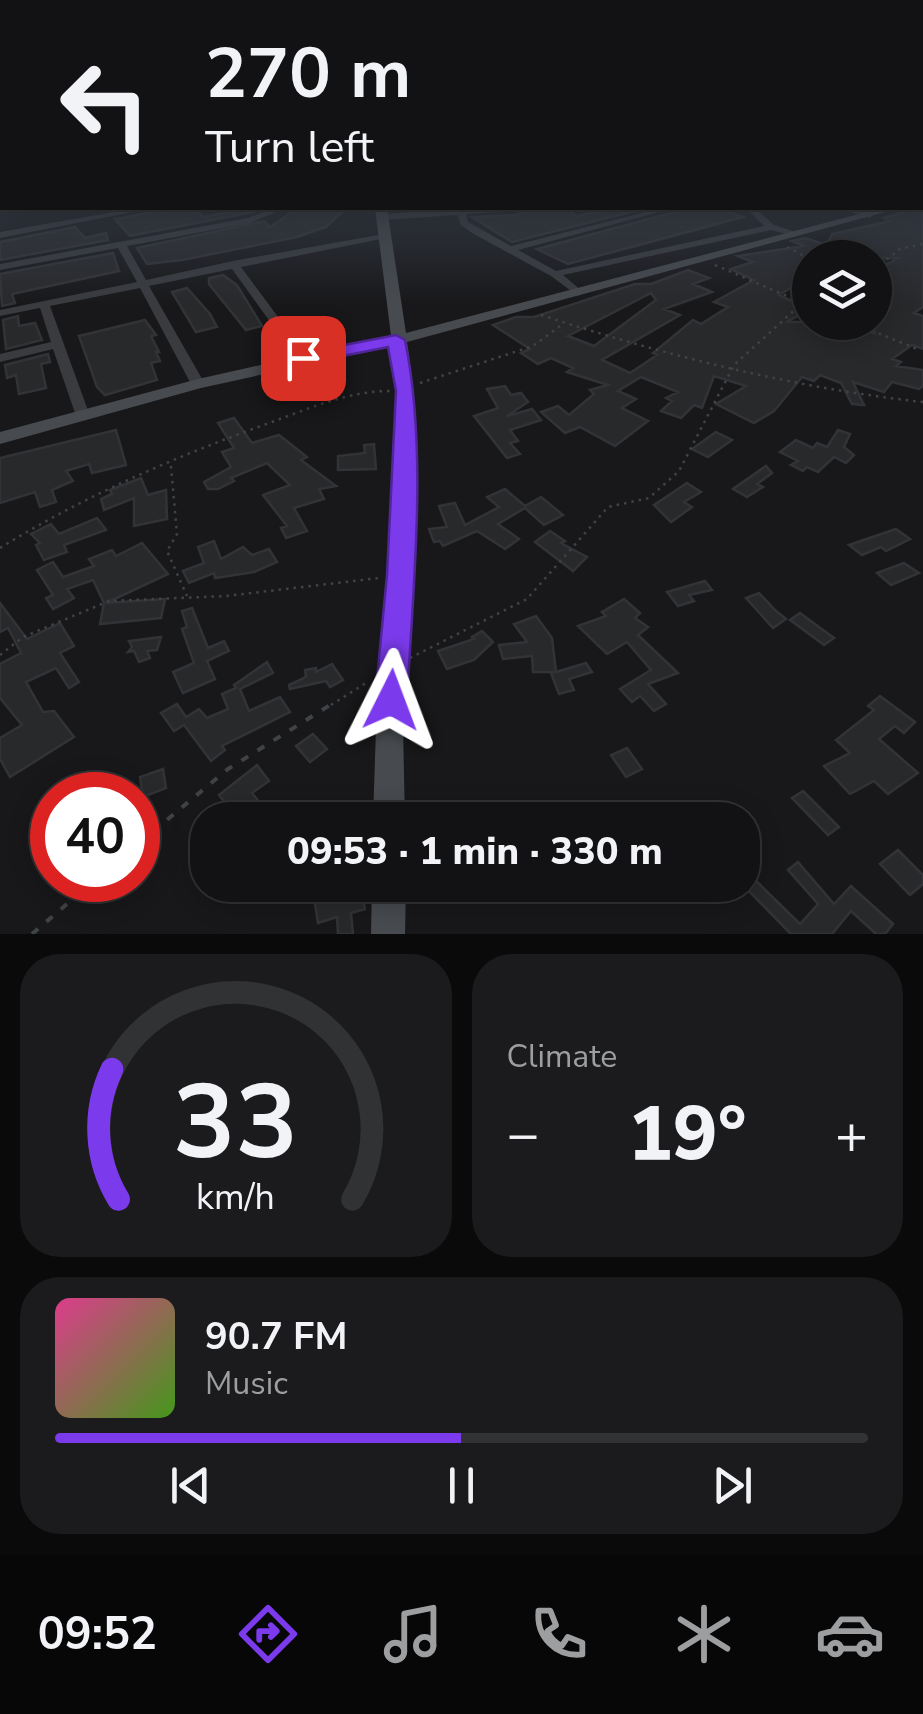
<!DOCTYPE html>
<html lang="en">
<head>
<meta charset="utf-8">
<style>
	:root { --surface:#121214; --page:#1b1b1d; --text:#f1f3f6; --muted:#9c9ea0; --line:#313234; --accent:#7c3aed }
	body { margin:0; font-family:"Nunito Sans",sans-serif; background:var(--page); color:var(--text); height:100vh; display:flex; flex-direction:column; font-size:38px; white-space:nowrap }
	* { box-sizing:border-box; margin:0 }
	p { font-size:32px; color:var(--muted) }
	.icon { flex:none; width:55px; height:55px; fill:none; stroke:currentColor; stroke-width:2; stroke-linecap:round; stroke-linejoin:round }
	.map { position:relative; height:934px; overflow:hidden }
	.sheet { display:flex; flex-direction:column; gap:20px; padding:20px; background:#0a0a0b; flex:1 }
	.sheet>* { flex:none }
	.hud { position:absolute; left:0px; top:0px; width:925px; height:210px; box-shadow:0 5px 25px #0003,0 0 0 2px var(--line); background:#121214; color:var(--text); overflow:hidden }
	.tools { position:absolute; left:792px; top:240px; display:grid; gap:20px }
	.tools a { display:grid; place-items:center; width:100px; height:100px; border-radius:50%; background:var(--surface); box-shadow:0 5px 25px #0003,0 0 0 2px var(--line); font-size:50px }
	.speed { position:absolute; left:30px; top:772px; display:flex; gap:20px; font-size:50px; font-weight:700; text-align:center }
	.speed>* { display:grid; place-content:center; width:130px; height:130px; border-radius:50%; background:var(--surface); box-shadow:0 5px 25px #0003,0 0 0 2px var(--line); line-height:1 }
	.speed .limit { border:15px solid #d22; background:#fff; color:#111 }
	.pin { position:absolute; display:grid; place-items:center; width:85px; height:85px; color:#fff; margin:-42px; border-radius:20px; box-shadow:0 5px 15px #0006 }
	.me { position:absolute; width:110px; margin:-55px; rotate:3deg; stroke-linejoin:round; filter:drop-shadow(0 0 8px #0008) }
	.turn { display:flex; align-items:center; gap:35px; height:210px; padding:0 40px; font-size:45px }
	.turn .icon { width:130px; height:130px; stroke-width:2.5 }
	.turn b { display:block; font-size:70px; line-height:85px }
	.big { font-size:75px; font-weight:800; line-height:1.1 }
	.sheet .widget { flex:1; display:flex; flex-direction:column; justify-content:center; gap:15px; min-width:0; padding:0 35px; border-radius:40px; background:var(--page) }
	.sheet .dial { align-items:center; gap:0 }
	.dial svg { height:260px; overflow:visible; fill:none; stroke:var(--line); stroke-width:7; stroke-linecap:round; text-anchor:middle }
	.dial text { fill:var(--text); stroke:none }
	.song { display:flex; align-items:center; gap:30px }
	.cover { width:120px; height:120px; border-radius:15px; background:linear-gradient(135deg,hsl(330 70% 55%),hsl(100 70% 35%)) }
	.played { height:10px; border-radius:5px; background:linear-gradient(90deg,var(--accent) 50%,var(--line) 50%) }
	.keys { display:flex; justify-content:space-around; direction:ltr }
	.heat { display:flex; justify-content:space-between; align-items:center; font-size:55px; direction:ltr }
	.sheet .tiles { flex:1; display:grid; gap:20px; grid-template-columns:1fr 1fr }
	.widget:last-child { grid-column:span 2 }
	.trip { position:absolute; left:190px; top:802px; width:570px; height:100px; border-radius:40px; background:var(--surface); box-shadow:0 5px 25px #0003,0 0 0 2px var(--line); font-weight:800; line-height:100px; text-align:center }
	.dock { display:flex; height:160px; justify-content:space-around; align-items:center; background:#070708; color:var(--muted) }
	.dock .icon { width:70px; height:70px }
	.dock .active { color:var(--accent) }
	.dock b { font-size:45px; color:var(--text) }
	.map>svg:first-child { display:block }
</style>
</head>
<body>
<div class="map">
<svg width="923" height="934" viewBox="0 0 923 934">
	<rect width="100%" height="100%" fill="#18181a"/>
	<g fill="#28292b" stroke="#323336" stroke-width="2.5" fill-rule="evenodd">
		<path d="M923 206V307L914 313 923 316V349L912 345 892 359 901 362 896 366 923 370V386L919 389 892 382 884 392 853 382 864 405 852 404 841 383 820 375 814 381 802 377 774 411 754 423 716 404 746 386 714 376 702 408 694 405 681 418 661 411 672 401 666 398 678 392 641 377 618 391 636 399 622 408 648 421 615 446 580 427 565 433 541 412 558 406 569 415 594 394 590 390 608 385 567 372 573 368 551 358 538 364 521 353 530 349 493 325 516 317H534L635 284H651L688 270 709 278 693 284 712 292 664 309 680 315 602 360 630 373 657 355 653 353 693 320 701 324 728 307 714 302 754 280 731 269 753 262 738 256 804 246 792 241 805 238 827 245 832 234 890 221 884 218ZM810 249 828 258H898L875 271V295L884 300 875 309V334L843 322H786L810 310 779 295 810 276ZM651 293 656 300 594 346 568 336Z"/>
		<path d="M157 208H165V212L193 208 204 217 248 208 253 212 130 236 115 219 154 212Z"/>
		<path d="M298 208 342 212 326 227 297 237 182 260 147 264 137 248 264 221 270 227Z"/>
		<path d="M538 208H564L577 216 613 208 635 211 512 242 472 217 516 215Z"/>
		<path d="M678 208H716L743 217 568 264 537 249 675 212Z"/>
		<path d="M75 227 85 238 106 233 108 240 0 260V242Z"/>
		<path d="M113 253 119 271 12 294 15 303 2 306 0 274Z"/>
		<path d="M223 275 237 285 262 326 246 330 209 284V278Z"/>
		<path d="M187 288 210 314 217 327 196 332 172 292Z"/>
		<path d="M18 316 19 326 35 323 42 340 6 349 3 320Z"/>
		<path d="M145 320 156 335 151 336 159 352H156L160 361 151 363 157 380 105 395 97 387 79 336Z"/>
		<path d="M48 354 50 362 41 364 46 388 19 394 16 375 7 378 5 365Z"/>
		<path d="M505 386 511 395 521 393 528 402 507 416 532 409 541 420 510 430 518 441 510 443 520 454 507 458 474 416 498 408 487 389Z"/>
		<path d="M234 418 252 443 279 435 307 457 301 460 336 486 319 489 324 499 294 508 307 531 286 538 281 528 287 526 263 495 290 485 267 463 231 478 234 481 218 489H208L204 482 231 467 222 452 234 448 218 423Z"/>
		<path d="M116 430 126 465 92 473 89 464 66 471 73 481 52 490 56 502 40 507 35 492 0 503V458Z"/>
		<path d="M838 430 850 434 844 447 854 455 846 463 834 457 818 472 807 467 803 471 791 465 798 461 780 452 796 440 813 448 817 443 827 447Z"/>
		<path d="M716 432 732 440 708 457 692 449Z"/>
		<path d="M374 444 376 469 338 470V456L365 453 364 445Z"/>
		<path d="M766 466 772 473 757 484 763 487 747 497 733 489Z"/>
		<path d="M141 478 148 495 166 490 167 519 134 526V498L104 510 101 499 112 494 110 490Z"/>
		<path d="M687 483 701 492 684 502 692 507 671 522 654 505Z"/>
		<path d="M505 489 525 506 541 497 563 515 544 525 525 508 498 524 519 539 505 549 477 531 443 546 440 541 434 542 429 529 447 527 439 506 455 503 465 525 499 507 487 497Z"/>
		<path d="M97 518 106 530 64 545 67 552 44 560 36 545 40 543 31 534 51 524 59 534Z"/>
		<path d="M896 529 910 539 886 551 881 547 862 555 849 545Z"/>
		<path d="M550 531 565 541 561 543 587 557 573 571 535 542Z"/>
		<path d="M214 541 221 559 243 547 252 555 269 549 277 562 254 572 215 578 214 573 189 583 183 571 204 563 198 547Z"/>
		<path d="M142 543 168 574 106 603 165 599 161 618 100 624 104 603 93 580 67 589 74 598 53 609 46 598 53 595 37 570 53 562 63 577 94 566 89 559 112 550 116 556Z"/>
		<path d="M904 563 919 573 891 585 877 573Z"/>
		<path d="M705 581 712 590 689 595 694 601 678 606 667 592Z"/>
		<path d="M759 593 775 610 786 619 773 628 746 598Z"/>
		<path d="M624 599 640 613 635 618 648 627 638 635 678 673 648 684 666 704 654 711 640 696 632 702 620 689 651 670 627 642 607 654 578 626 606 616 602 612Z"/>
		<path d="M0 603 27 639 60 623 74 646 60 653 79 682 69 688 56 668 26 682 43 712 54 711 74 737 10 777 0 759V738L22 725 0 698V664L21 653 8 628 0 632Z"/>
		<path d="M192 608 208 648 224 641 229 651 207 661 215 679 183 693 173 672 194 663 182 629 187 627 182 611Z"/>
		<path d="M800 613 834 638 824 645 790 620Z"/>
		<path d="M536 616 552 638 556 672 586 663 592 672 569 679 574 690 559 694 551 673 554 672H533L532 656 503 659 499 645 527 642 514 624Z"/>
		<path d="M482 631 493 642 474 660 447 669 438 651 474 639 472 637Z"/>
		<path d="M161 637 157 650 147 651 150 658 139 662 134 651 128 652 132 647 129 641Z"/>
		<path d="M267 662 273 673 240 689 249 711 280 697 290 712 222 746 225 750 211 761 184 725 174 731 161 713 177 704 186 717 199 709 207 718 228 709 222 694 236 688 234 685Z"/>
		<path d="M332 664 343 680 330 687 326 681 290 689 289 685 306 677 305 670 316 668V672Z"/>
		<path d="M880 696 915 722 904 733 895 726 879 739 918 773 888 794 874 781 850 794 824 766 850 753 836 740 874 710 868 706Z"/>
		<path d="M313 734 327 749 310 762 296 746Z"/>
		<path d="M627 748 642 769 626 777 611 755Z"/>
		<path d="M257 765 269 781 252 793 266 810 253 820H238L219 795Z"/>
		<path d="M163 769 166 788 143 797 140 777Z"/>
		<path d="M803 791 839 827 828 835 792 798Z"/>
		<path d="M898 850 923 875V884L910 895 880 864Z"/>
		<path d="M798 862 834 904 851 886 893 924 885 934H876L851 911 832 934H791L742 884V867L800 924 818 904 788 870Z"/>
		<path d="M312 885H361L365 909 351 913 353 934H338L337 917 318 923Z"/>
	</g>
	<g fill="none" stroke-linecap="round" stroke-linejoin="round">
		<g stroke="#3f4346" stroke-width="2.5" stroke-dasharray="2.5 5" stroke-linecap="butt">
			<path d="M787 247 810 259"/>
			<path d="M715 265 810 306"/>
			<path d="M875 269 900 249 923 244"/>
			<path d="M541 315C664 355 794 388 923 402"/>
			<path d="M851 322 917 349"/>
			<path d="M420 383 533 346 563 324"/>
			<path d="M171 466 177 534 167 551 187 596"/>
			<path d="M0 548C86 495 177 456 272 422 310 408 349 391 390 391"/>
			<path d="M0 655 23 637 109 601 226 596 379 578"/>
			<path d="M410 658 527 599 608 507 649 498 679 471 734 365 810 296"/>
			<path d="M331 705 369 681"/>
		</g>
		<g stroke="#3f4346" stroke-width="4" stroke-dasharray="8 11" stroke-linecap="butt">
			<path d="M138 844 228 769 335 702"/>
			<path d="M32 934 95 880"/>
		</g>
		<g fill="#393b3f" fill-rule="evenodd">
			<path d="M137 208H153L0 238V232Z"/>
			<path d="M275 208H286L250 223 127 246 146 280 233 261 389 233 391 235 386 238 241 267 307 356V362H299L232 269 149 286 205 384 203 387 198 388 191 384 140 288 50 306 90 416 88 419 83 420 76 416 53 349 0 362V354L51 342 40 308 0 316V310L137 282 118 248 0 270V264L248 218Z"/>
			<path d="M461 208H520L516 211 466 214 468 222 511 246 662 208H674L518 250 556 271 764 226 746 208H755L774 225 799 233 794 236 771 230 563 275 582 291 583 293 578 296 551 276 472 233 461 225 457 215 384 220 379 217 384 214Z"/>
			<path d="M837 208H850L874 215 870 218Z"/>
		</g>
		<g fill="#474b4f" fill-rule="evenodd">
			<rect x="922" y="196" width="1" height="6"/>
			<path d="M375 208H387L406 333 882 208H900L407 342C424 449 410 558 404 665 402 717 404 769 405 820H373L378 667 389 575 397 391 392 346 201 388 0 444V432L198 379 391 336Z"/>
			<path d="M372 885H406L405 934H371Z"/>
		</g>
	</g>
	<linearGradient id="sky" x2="0" y2="1"><stop stop-color="#0d0d0e"/><stop offset="0.57" stop-color="#373d49"/><stop offset="1" stop-color="#373d49" stop-opacity="0"/></linearGradient>
	<rect width="923" height="305" fill="url(#sky)"/>
	<path fill="#7c3aed" stroke="#51269a" stroke-width="2.5" d="M396 335 405 340C428 452 413 586 407 700L402 709 391 713 380 709 375 700 387 575 396 391 388 347 303 364 293 358 303 353Z"/>
</svg>
<div class="tools">
<a><svg class="icon" aria-label="layers" viewBox="0 0 24 24"><path d="M12 4l9 5-9 5-9-5zM3 14l9 5 9-5"/></svg></a>
</div>
<div class="speed"><div class="limit">40</div></div>
<div class="pin" style="left:303px;top:358px;background:#d93025"><svg class="icon" aria-label="arrive" viewBox="0 0 24 24"><path d="M6 21V4h12l-3 4 3 4H6"/></svg></div>
<svg class="me" style="left:391px;top:700px" viewBox="-20 -20 40 40"><path d="M0-17L14 15 0 8-14 15z" fill="#7c3aed" stroke="#fff" stroke-width="4"/></svg>
<div class="trip">09:53 · 1 min · 330 m</div>
<div class="hud">
<div class="turn"><svg class="icon" aria-label="left" viewBox="0 0 24 24"><path d="M17 20v-9H6M10 6l-5 5 5 5"/></svg><div><b>270 m</b>Turn left</div></div>
</div>
</div>
<section class="sheet">
<div class="tiles">
<div class="widget dial"><svg viewBox="0 0 100 80">
<path d="M14 69A42 42 0 1 1 86 69"/>
<path d="M14 69A42 42 0 0 1 12 29" stroke="#7c3aed"/>
<text x="50" y="56" font-size="32" font-weight="700">33</text>
<text x="50" y="72" font-size="11">km/h</text>
</svg></div>
<div class="widget"><p>Climate</p>
<div class="heat"><a>−</a><b class="big">19°</b><a>+</a></div>
</div>
<div class="widget">
<div class="song"><i class="cover"></i><div><b>90.7 FM</b><p>Music</p></div></div>
<div class="played"></div>
<div class="keys"><svg class="icon" aria-label="previous" viewBox="0 0 24 24"><path d="M18 5L8 12l10 7zM5 5v14"/></svg><svg class="icon" aria-label="pause" viewBox="0 0 24 24"><path d="M8 5v14M16 5v14"/></svg><svg class="icon" aria-label="next" viewBox="0 0 24 24"><path d="M6 5l10 7-10 7zM19 5v14"/></svg></div>
</div>
</div>
</section>
<nav class="dock">
<b>09:52</b>
<svg class="icon active" aria-label="directions" viewBox="0 0 24 24"><path d="M12 3l9 9-9 9-9-9zM9 14v-3h6M13 9l2 2-2 2"/></svg>
<svg class="icon" aria-label="music" viewBox="0 0 24 24"><path d="M9 18V5l10-2v13"/><circle cx="6" cy="18" r="3"/><circle cx="16" cy="16" r="3"/></svg>
<svg class="icon" aria-label="phone" viewBox="0 0 24 24"><path d="M5 4h4l2 5-3 2q2 4 5 5l2-3 5 2v4C11 20 4 13 5 4z"/></svg>
<svg class="icon" aria-label="climate" viewBox="0 0 24 24"><path d="M12 3v18M4 7l16 10M4 17L20 7"/></svg>
<svg class="icon" aria-label="car" viewBox="0 0 24 24"><path d="M5 17H2v-5l4-1 3-4h7l3 4 3 1v5h-3M9 17h6M6 11h13"/><circle cx="7" cy="17" r="2"/><circle cx="17" cy="17" r="2"/></svg>
</nav>
</body>
</html>
